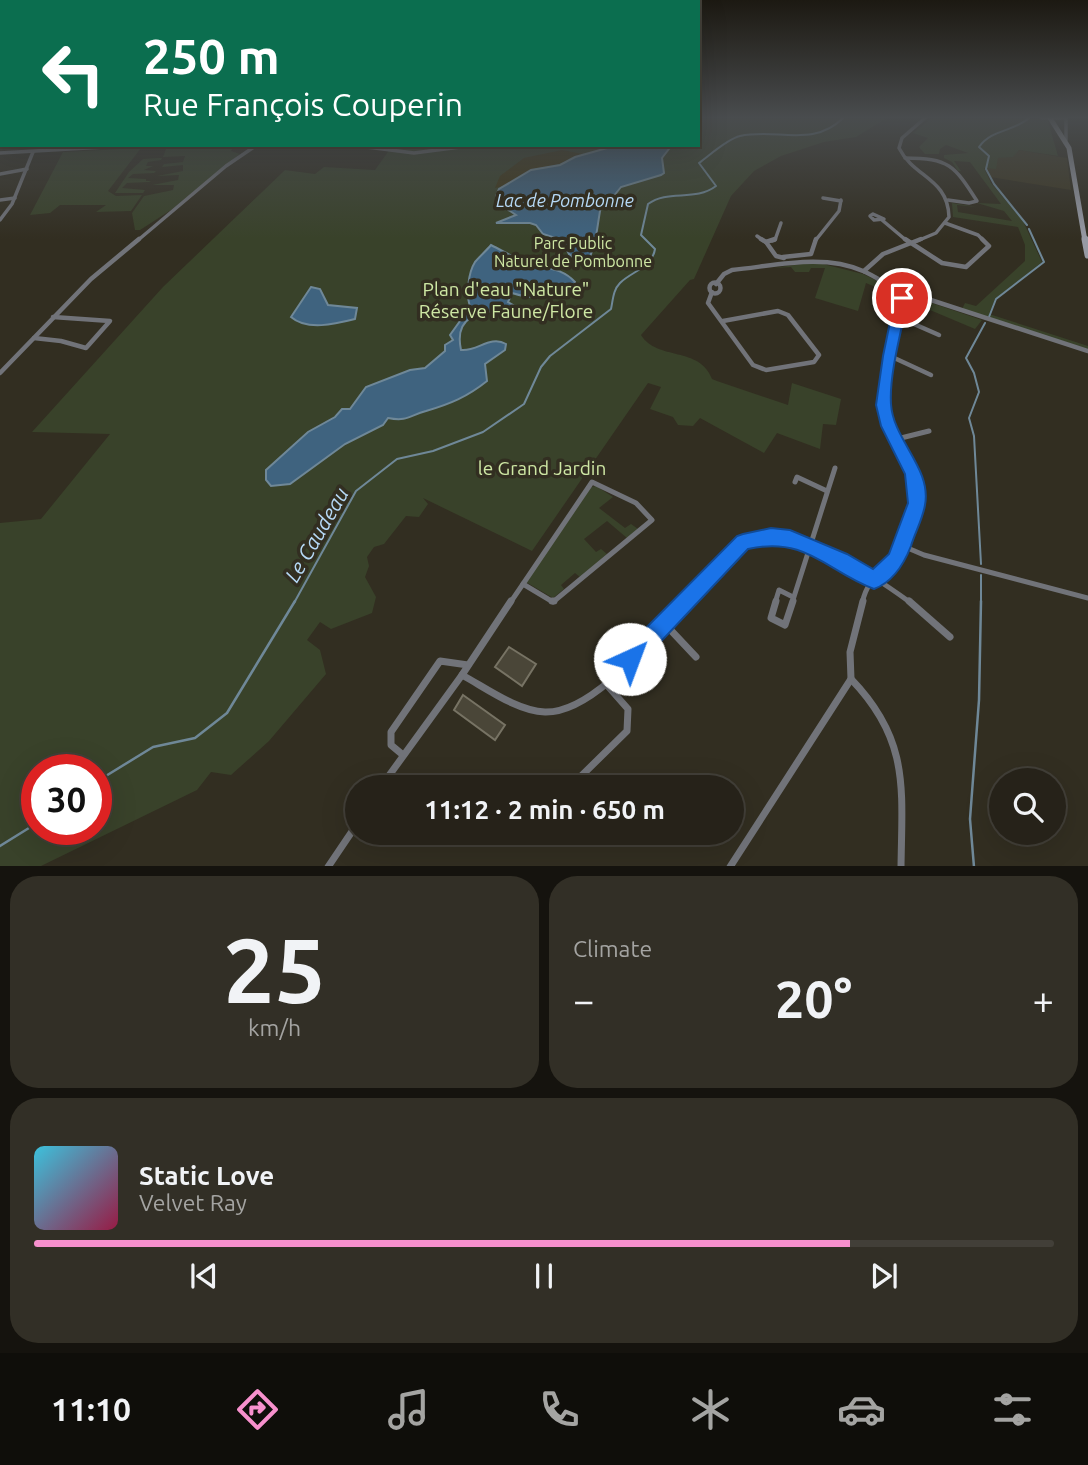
<!DOCTYPE html>
<html lang="en">
<head>
<meta charset="utf-8">
<style>
	:root { --surface:#262219; --page:#322f26; --text:#f1f3f6; --muted:#a4a4a2; --line:#423f38; --accent:#f790cd }
	body { margin:0; font-family:Ubuntu,sans-serif; background:var(--page); color:var(--text); height:100vh; display:flex; flex-direction:column; font-size:26px; white-space:nowrap }
	* { box-sizing:border-box; margin:0 }
	p { font-size:23px; color:var(--muted) }
	.icon { flex:none; width:38px; height:38px; fill:none; stroke:currentColor; stroke-width:2; stroke-linecap:round; stroke-linejoin:round }
	.map { position:relative; height:866px; overflow:hidden }
	.side { display:flex; flex-direction:column; gap:10px; padding:10px; background:#15130e; flex:1 }
	.side>* { flex:none }
	.hud { position:absolute; left:0px; top:0px; width:700px; height:147px; box-shadow:0 7px 28px #0002,0 0 0 2px var(--line); background:#0b6e4f; color:#fff; overflow:hidden }
	.fabs { position:absolute; left:989px; top:768px; display:grid; gap:14px }
	.fabs a { display:grid; place-items:center; width:77px; height:77px; border-radius:50%; background:var(--surface); box-shadow:0 7px 28px #0002,0 0 0 2px var(--line); font-size:35px }
	.speed { position:absolute; left:21px; top:754px; display:flex; gap:14px; font-size:35px; font-weight:700; text-align:center }
	.speed>* { display:grid; place-content:center; width:91px; height:91px; border-radius:50%; background:var(--surface); box-shadow:0 7px 28px #0002,0 0 0 2px var(--line); line-height:1 }
	.speed .limit { border:10px solid #d22; background:#fff; color:#111 }
	.pin { position:absolute; display:grid; place-items:center; width:60px; height:60px; color:#fff; margin:-30px; border:4px solid #fff; border-radius:50%; box-shadow:0 2px 7px #0007 }
	.me { position:absolute; width:77px; margin:-38px; rotate:43deg; stroke-linejoin:round; filter:drop-shadow(0 0 5px #0008) }
	.turn { display:flex; align-items:center; gap:24px; height:147px; padding:0 28px; font-size:32px }
	.turn .icon { width:91px; height:91px; stroke-width:2.5 }
	.turn b { display:block; font-size:49px; line-height:60px }
	.big { font-size:52px; font-weight:600; line-height:1.1 }
	.side .widget { flex:1; display:flex; flex-direction:column; justify-content:center; gap:10px; min-width:0; padding:0 24px; border-radius:28px; background:var(--page) }
	.side .dial { align-items:center; gap:0 }
	.dial b { font-size:91px; line-height:1 }
	.song { display:flex; align-items:center; gap:21px }
	.cover { width:84px; height:84px; border-radius:10px; background:linear-gradient(135deg,hsl(190 70% 55%),hsl(340 70% 35%)) }
	.played { height:7px; border-radius:4px; background:linear-gradient(90deg,var(--accent) 80%,var(--line) 80%) }
	.keys { display:flex; justify-content:space-around; direction:ltr }
	.heat { display:flex; justify-content:space-between; align-items:center; font-size:38px; direction:ltr }
	.side .tiles { flex:1; display:grid; gap:10px; grid-template-columns:1fr 1fr }
	.widget:last-child { grid-column:span 2 }
	.trip { position:absolute; left:345px; top:775px; width:399px; height:70px; border-radius:35px; background:var(--surface); box-shadow:0 7px 28px #0002,0 0 0 2px var(--line); font-weight:600; line-height:70px; text-align:center }
	.tab-bar { display:flex; height:112px; justify-content:space-around; align-items:center; background:#0f0e0a; color:var(--muted) }
	.tab-bar .icon { width:49px; height:49px }
	.tab-bar .selected { color:var(--accent) }
	.tab-bar b { font-size:32px; color:var(--text) }
	.map>svg:first-child { display:block }
</style>
</head>
<body>
<div class="map">
<svg width="1088" height="867" viewBox="0 0 1088 867">
	<rect width="100%" height="100%" fill="#322e21"/>
	<path fill="#3d3824" d="M1019 150 1067 158 1071 190 990 177 984 167 995 162 998 158 1014 155Z"/>
	<g fill="#39422a" fill-rule="evenodd">
		<path d="M698 118H887L856 137 824 142 781 156 754 171 731 196 694 279 690 280 641 335C657 361 700 346 712 379L717 381 788 405 792 383 841 399 836 425 823 424 820 449 777 433 764 453 700 418 693 426 678 425 673 417 650 409 661 387 648 383 532 551 423 498 428 504 419 517 406 516 384 544 374 547 367 557 369 566 365 577 376 597 372 613 331 629 320 622 307 640 320 650 326 674 269 741 231 775 211 772 197 790 41 866 0 867V523L41 519 110 434 32 432 163 287 285 170 315 174 324 167 375 170 390 149 370 145H698ZM37 770H96V830H37Z"/>
		<path d="M931 118H1030L1048 121 1058 156 1019 150 1013 157 998 158 996 169 984 168 991 183 1023 221 1042 262 995 299 989 314 1088 346V349L962 309 965 303 976 306 1025 261V245L1018 227 953 217 952 203 977 207 957 205 958 212 1012 221 1004 211 977 203 1001 204 970 162 954 161 961 171H958L952 162 944 158V155L968 153 946 145 940 149 939 154H925L919 147 928 138 913 133Z"/>
		<path d="M160 145H234L231 151 240 154 171 210 140 230H135L132 213 144 196 173 190 174 185H152L178 180 179 175 157 176 183 171V165L162 167 164 164 183 162 185 156 163 157 166 149H159Z"/>
		<path d="M141 148 108 191 116 196 142 195 131 211 96 212 106 205H60L50 213 30 215 63 152Z"/>
		<path d="M158 158H162L161 160 148 162 146 166H153L144 170 156 171 154 173 133 174 128 178 146 179V181H151L149 182 127 183 122 188 145 190 143 193H115L129 172 143 159Z"/>
		<path d="M815 262 863 274 902 293 982 320 975 329 866 283 858 311 815 298 825 268H811L809 272H795L791 267 774 268Z"/>
		<path d="M596 486 613 497 599 508 625 528 631 524 638 529 627 538 607 521 584 539 596 552 601 549 607 554 580 577 575 573 561 585 564 589 553 598 526 582 591 487Z"/>
	</g>
	<path fill="#3d3515" d="M562 150 583 154 559 164 530 170 512 184 495 188 500 176 524 158Z"/>
	<g fill="#3f637f" stroke="#6f8898" stroke-width="2">
		<path d="M618 145H672L662 158 664 173 661 175 621 187 609 202 601 206C597 225 597 243 588 261L579 262 569 254 562 240 543 234 536 225 530 223H496L516 215 498 203 496 196 499 189 531 170 560 165 575 157Z"/>
		<path d="M491 245C501 250 511 256 522 261 542 270 559 265 575 282L573 290C552 298 534 300 512 293L508 302 513 305 510 309C483 312 453 313 461 350 477 352 490 335 506 344L505 350 485 364 487 381C467 397 450 404 426 411 410 415 408 422 388 418L383 425 345 444 290 484 271 486 266 480V470L308 432 335 417 342 409H350L366 387 410 370 425 368 445 351V345L453 340 450 335 470 307C466 295 468 273 475 262 480 256 486 251 491 245Z"/>
		<path d="M311 287 320 289 328 305 357 308 355 319C335 324 307 331 291 317Z"/>
	</g>
	<g fill="none" stroke-linecap="round" stroke-linejoin="round">
		<g stroke="#6f8898" stroke-width="2">
			<path d="M1027 225 994 184 986 169 989 156 979 147C992 129 1013 132 1029 118"/>
			<path d="M989 317 996 299 1044 262 1029 229"/>
			<path d="M981 564 974 436 969 418 979 392 974 373 966 358 985 323"/>
			<path d="M294 603 356 491 397 459 433 451 483 432 524 404 541 367 550 356 611 309C613 300 613 290 620 283 632 271 652 268 655 249L641 235 648 204C668 189 695 202 716 186L699 163C710 155 727 139 740 136 777 128 813 148 843 118"/>
			<path d="M981 603V575"/>
		</g>
		<g stroke="#6f8898" stroke-width="2.5">
			<path d="M96 782 153 747 195 738 227 713 295 601"/>
			<path d="M0 846 37 823"/>
			<path d="M974 867 970 819 979 700 981 601"/>
		</g>
	</g>
	<g fill="#4a4638" stroke="#777364" stroke-width="2">
		<path d="M509 647 536 664 522 686 495 667Z"/>
		<path d="M463 695 505 725 495 740 454 710Z"/>
	</g>
	<g fill="none" stroke-linecap="round" stroke-linejoin="round">
		<g stroke="#717379" stroke-width="3.5">
			<path d="M1041 118H1066"/>
			<path d="M1066 118V140"/>
			<path d="M351 145 414 153 476 145"/>
			<path d="M0 153 140 145"/>
			<path d="M905 158C949 158 954 165 977 201L969 203 948 200"/>
			<path d="M0 174 27 169"/>
			<path d="M823 198 841 201"/>
			<path d="M0 200 15 198"/>
			<path d="M873 214 884 219 874 220 870 216Z"/>
			<path d="M0 220 12 204 33 152"/>
			<path d="M882 220 907 241"/>
			<path d="M945 223 978 235 984 241"/>
			<path d="M757 236 764 241"/>
			<path d="M137 241 226 166 257 145"/>
			<path d="M772 241 775 240 781 223"/>
			<path d="M815 241 839 211 841 200"/>
			<path d="M917 241 936 233 949 217C948 178 914 178 899 148L902 138 925 118"/>
		</g>
		<g stroke="#717379" stroke-width="4.5">
			<path d="M761 239 766 242"/>
			<path d="M775 239 766 242 776 256 784 258"/>
			<path d="M905 239 942 263 966 267 989 246 982 239"/>
			<path d="M783 257 811 254 816 239"/>
			<path d="M864 271 883 254 921 239"/>
			<circle cx="715" cy="288" r="5.5"/>
			<path d="M716 284 724 274 732 270C774 266 823 253 863 271 875 276 885 284 897 289L1088 351"/>
			<path d="M712 292 708 303 753 365 766 370 814 362 819 355 788 315 778 311 723 321"/>
			<path d="M898 317 939 335"/>
			<path d="M34 338 61 341 86 348 110 321 53 317"/>
			<path d="M890 356 931 375"/>
			<path d="M0 373 91 279 139 239"/>
			<path d="M884 399 902 298"/>
		</g>
		<g stroke="#717379" stroke-width="5">
			<path d="M897 439 929 431"/>
			<path d="M592 482 636 503 652 520 553 602 523 584Z"/>
			<path d="M795 482 797 477 827 491"/>
			<path d="M903 546 924 555 1088 598"/>
			<path d="M510 603 523 584"/>
			<path d="M684 603C697 590 731 548 745 542 792 520 874 576 911 603"/>
			<path d="M775 603 779 590 793 597"/>
			<path d="M792 603 835 468"/>
			<path d="M862 603C869 575 878 580 895 562 901 555 917 510 917 500 915 463 879 431 884 397"/>
		</g>
		<g stroke="#717379" stroke-width="7">
			<path d="M552 601H554"/>
			<path d="M776 601 771 618 785 625 793 601"/>
			<path d="M909 601 950 637"/>
			<path d="M664 623 696 657"/>
			<path d="M462 675C486 688 517 711 545 712 595 713 654 635 686 601"/>
			<path d="M851 679C910 740 902 789 901 867"/>
			<path d="M403 755 391 745V732L440 661 468 665"/>
			<path d="M571 786 627 731 628 709 606 684"/>
			<path d="M380 788 462 675 511 601"/>
			<path d="M328 867 357 824"/>
			<path d="M730 867 851 679 850 652 863 601"/>
		</g>
		<path stroke="#979aa4" stroke-width="5" d="M1050 118 1069 148 1085 241"/>
		<path stroke="#979aa4" stroke-width="7" d="M1085 239 1088 255"/>
	</g>
	<linearGradient id="sky" x2="0" y2="1"><stop stop-color="#1c1912"/><stop offset="0.49" stop-color="#494c4e"/><stop offset="1" stop-color="#494c4e" stop-opacity="0"/></linearGradient>
	<rect width="1088" height="239" fill="url(#sky)"/>
	<path fill="#1a73e8" stroke="#114b97" stroke-width="2" d="M902 294 908 298C902 329 889 374 891 404 893 440 932 468 925 505 923 518 915 533 911 546 904 564 893 582 874 589 826 571 807 536 748 549L638 666 630 669 623 666 620 659 623 651 737 536 743 534 771 528 790 530 847 554 873 569 889 554 908 503 905 474 881 426 876 405 883 356 895 298Z"/>
	<g text-anchor="middle" stroke-width="7" stroke-linejoin="round" paint-order="stroke">
		<g font-size="16" fill="#cee7a4" stroke="#322e21">
			<text x="573" y="249">Parc Public<tspan x="573" dy="18">Naturel de Pombonne</tspan></text>
		</g>
		<g font-size="18" font-style="italic" fill="#b6d9f6" stroke="#322e21">
			<text x="565" y="207">Lac de Pombonne</text>
		</g>
		<g font-size="19" fill="#cee7a4" stroke="#322e21">
			<text x="506" y="296">Plan d'eau "Nature"<tspan x="506" dy="22">Réserve Faune/Flore</tspan></text>
			<text x="542" y="475">le Grand Jardin</text>
		</g>
		<g font-size="21" font-style="italic" fill="#b6d9f6" stroke="#322e21">
			<text transform="translate(317 535) rotate(-60)" y="7">Le Caudeau</text>
		</g>
	</g>
</svg>
<div class="fabs">
<a><svg class="icon" aria-label="search" viewBox="0 0 24 24"><circle cx="10" cy="10" r="6"/><path d="M15 15l6 6"/></svg></a>
</div>
<div class="speed"><div class="limit">30</div></div>
<div class="pin" style="left:902px;top:298px;background:#d93025"><svg class="icon" aria-label="arrive" viewBox="0 0 24 24"><path d="M6 21V4h12l-3 4 3 4H6"/></svg></div>
<svg class="me" style="left:630px;top:659px" viewBox="-20 -20 40 40"><circle r="19" fill="#fff"/><path d="M0-13L10 11 0 6-10 11z" fill="#1a73e8"/></svg>
<div class="trip">11:12 · 2 min · 650 m</div>
<div class="hud">
<div class="turn"><svg class="icon" aria-label="left" viewBox="0 0 24 24"><path d="M17 20v-9H6M10 6l-5 5 5 5"/></svg><div><b>250 m</b>Rue François Couperin</div></div>
</div>
</div>
<section class="side">
<div class="tiles">
<div class="widget dial"><b>25</b><p>km/h</p></div>
<div class="widget"><p>Climate</p>
<div class="heat"><a>−</a><b class="big">20°</b><a>+</a></div>
</div>
<div class="widget">
<div class="song"><i class="cover"></i><div><b>Static Love</b><p>Velvet Ray</p></div></div>
<div class="played"></div>
<div class="keys"><svg class="icon" aria-label="previous" viewBox="0 0 24 24"><path d="M18 5L8 12l10 7zM5 5v14"/></svg><svg class="icon" aria-label="pause" viewBox="0 0 24 24"><path d="M8 5v14M16 5v14"/></svg><svg class="icon" aria-label="next" viewBox="0 0 24 24"><path d="M6 5l10 7-10 7zM19 5v14"/></svg></div>
</div>
</div>
</section>
<nav class="tab-bar">
<b>11:10</b>
<svg class="icon selected" aria-label="directions" viewBox="0 0 24 24"><path d="M12 3l9 9-9 9-9-9zM9 14v-3h6M13 9l2 2-2 2"/></svg>
<svg class="icon" aria-label="music" viewBox="0 0 24 24"><path d="M9 18V5l10-2v13"/><circle cx="6" cy="18" r="3"/><circle cx="16" cy="16" r="3"/></svg>
<svg class="icon" aria-label="phone" viewBox="0 0 24 24"><path d="M5 4h4l2 5-3 2q2 4 5 5l2-3 5 2v4C11 20 4 13 5 4z"/></svg>
<svg class="icon" aria-label="climate" viewBox="0 0 24 24"><path d="M12 3v18M4 7l16 10M4 17L20 7"/></svg>
<svg class="icon" aria-label="car" viewBox="0 0 24 24"><path d="M5 17H2v-5l4-1 3-4h7l3 4 3 1v5h-3M9 17h6M6 11h13"/><circle cx="7" cy="17" r="2"/><circle cx="17" cy="17" r="2"/></svg>
<svg class="icon" aria-label="filters" viewBox="0 0 24 24"><path d="M4 7h16M4 17h16"/><circle cx="9" cy="7" r="2"/><circle cx="15" cy="17" r="2"/></svg>
</nav>
</body>
</html>
